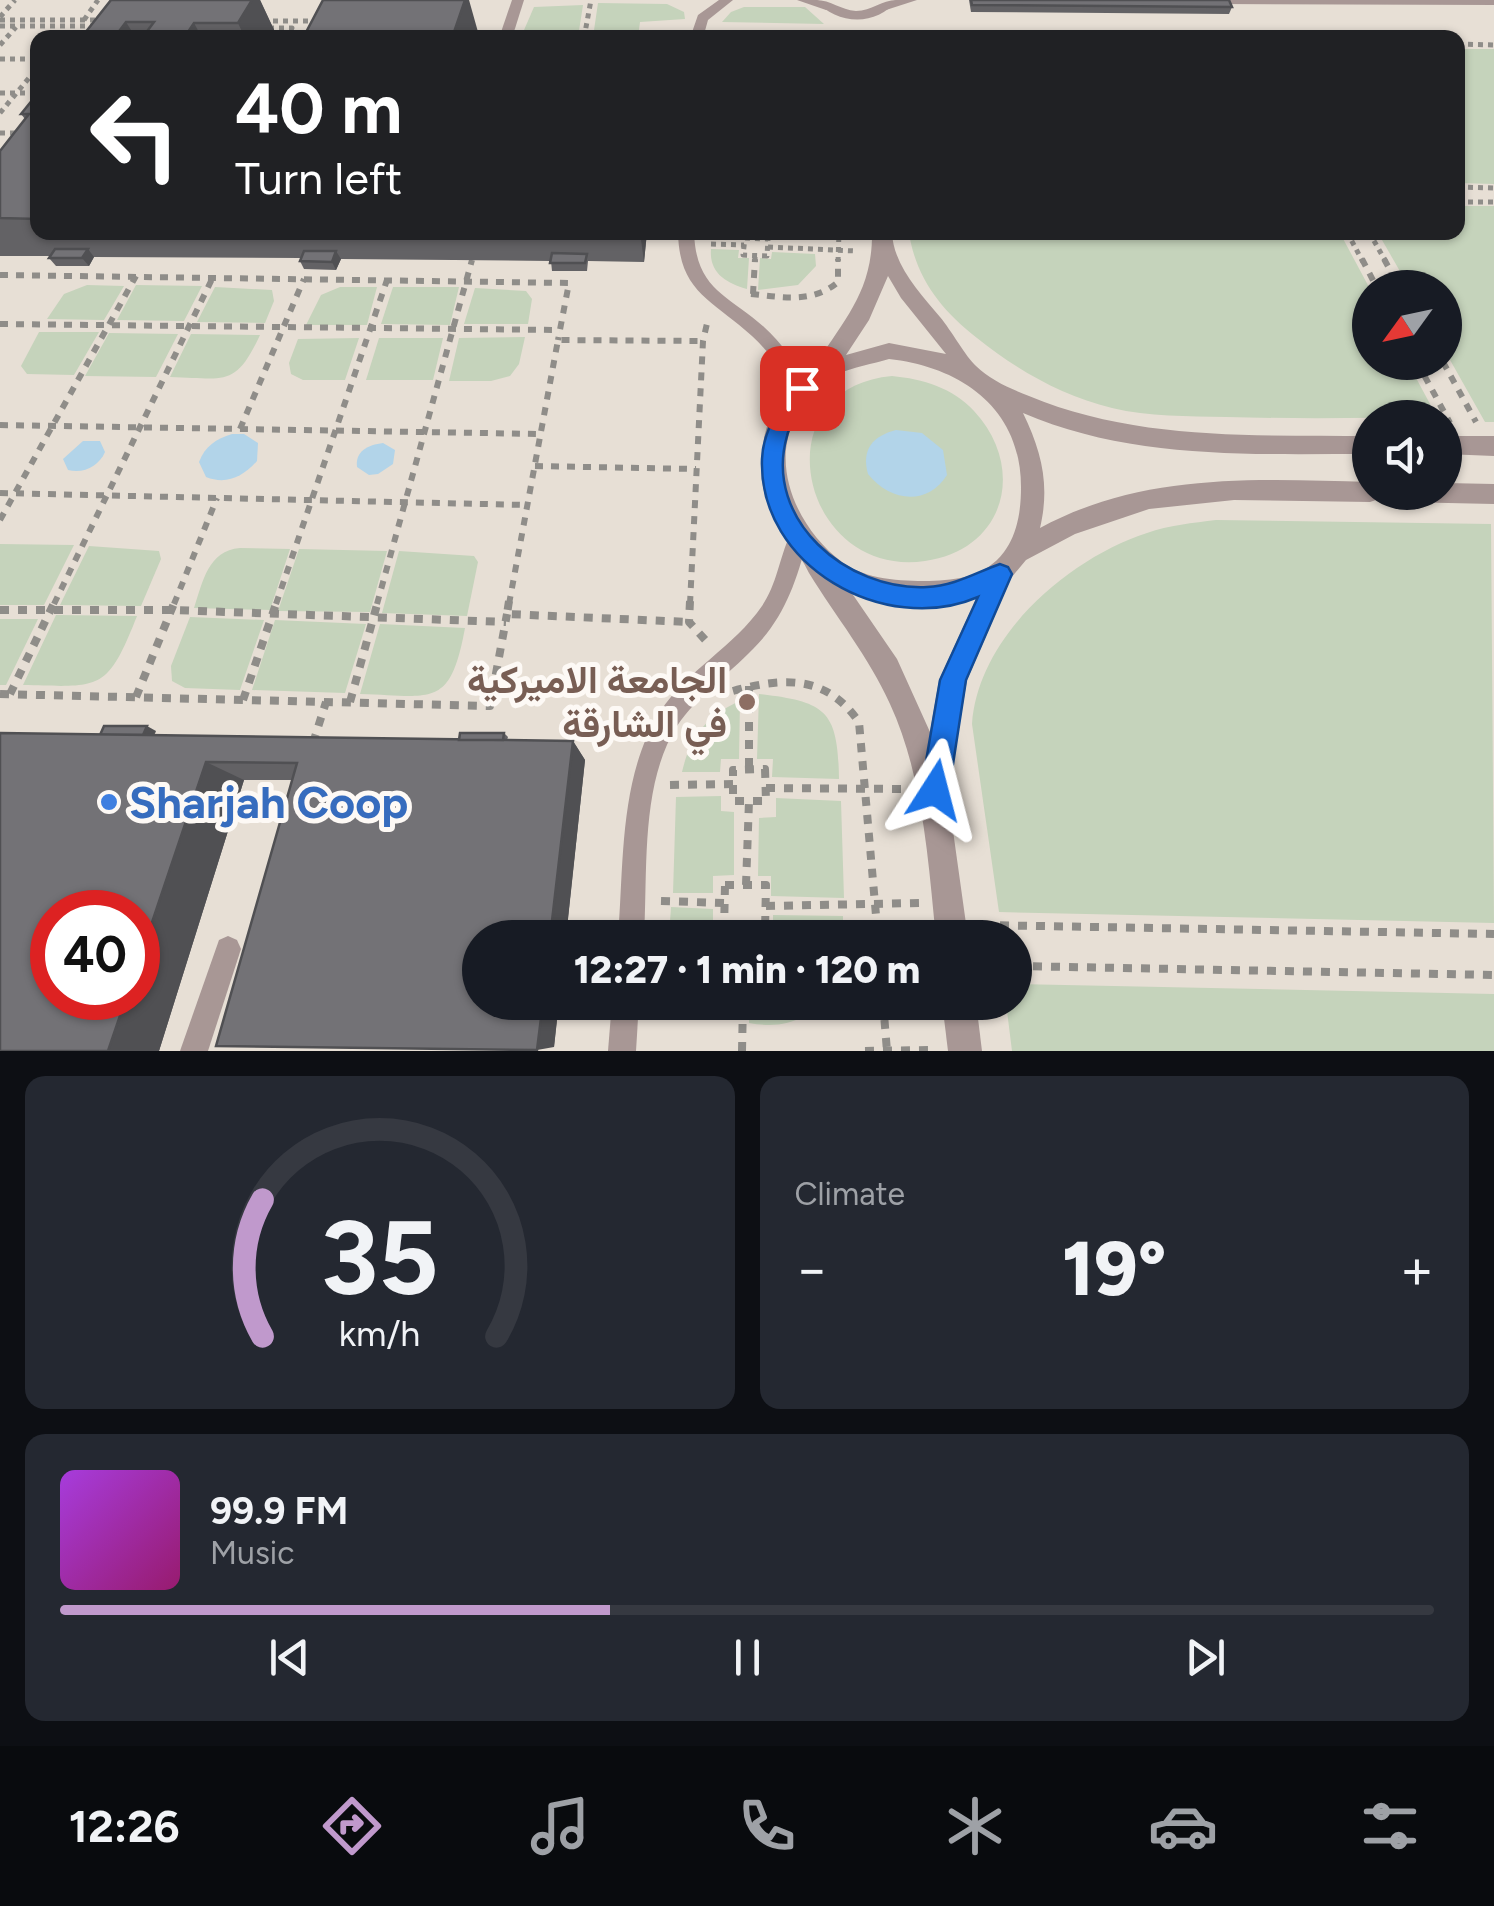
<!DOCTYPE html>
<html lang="en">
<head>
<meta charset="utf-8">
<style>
	:root { --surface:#171b24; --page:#242831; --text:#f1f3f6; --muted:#9ea1a6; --line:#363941; --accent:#c099cc }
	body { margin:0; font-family:Figtree,Vazirmatn,sans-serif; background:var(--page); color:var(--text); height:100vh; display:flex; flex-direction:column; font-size:38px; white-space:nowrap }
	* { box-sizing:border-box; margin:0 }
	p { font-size:32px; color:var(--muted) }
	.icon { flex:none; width:55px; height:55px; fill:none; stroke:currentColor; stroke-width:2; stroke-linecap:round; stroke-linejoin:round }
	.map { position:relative; height:1051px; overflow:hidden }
	.details { display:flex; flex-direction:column; gap:25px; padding:25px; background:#0d0f14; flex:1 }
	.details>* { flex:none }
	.top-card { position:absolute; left:30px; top:30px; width:1435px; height:210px; border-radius:20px; box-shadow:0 2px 8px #0004; background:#202124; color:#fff; overflow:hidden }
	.needle { width:65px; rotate:237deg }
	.controls { position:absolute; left:1352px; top:270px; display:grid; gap:20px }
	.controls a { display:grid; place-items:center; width:110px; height:110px; border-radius:50%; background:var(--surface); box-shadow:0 2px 8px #0004; font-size:50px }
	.speed { position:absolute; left:30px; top:890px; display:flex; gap:20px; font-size:50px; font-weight:700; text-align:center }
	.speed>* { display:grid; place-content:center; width:130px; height:130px; border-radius:50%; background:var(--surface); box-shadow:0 2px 8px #0004; line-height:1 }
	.speed .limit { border:15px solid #d22; background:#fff; color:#111 }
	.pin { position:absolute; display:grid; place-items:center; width:85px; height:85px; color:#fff; margin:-42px; border-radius:20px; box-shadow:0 5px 15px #0006 }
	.me { position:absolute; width:110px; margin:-55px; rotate:9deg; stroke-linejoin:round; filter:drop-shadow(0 0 8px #0008) }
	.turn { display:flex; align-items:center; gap:35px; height:210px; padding:0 40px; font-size:45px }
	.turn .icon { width:130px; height:130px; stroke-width:2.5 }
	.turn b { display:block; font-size:70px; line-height:85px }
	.big { font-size:75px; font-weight:800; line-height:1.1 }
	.details .tile { flex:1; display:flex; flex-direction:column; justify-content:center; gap:15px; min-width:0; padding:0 35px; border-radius:20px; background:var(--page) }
	.details .dial { align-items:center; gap:0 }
	.dial svg { height:260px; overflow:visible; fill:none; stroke:var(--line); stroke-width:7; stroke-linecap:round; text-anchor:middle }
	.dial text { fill:var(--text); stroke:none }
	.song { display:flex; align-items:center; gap:30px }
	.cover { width:120px; height:120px; border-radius:15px; background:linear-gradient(135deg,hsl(280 70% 55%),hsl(320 70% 35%)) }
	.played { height:10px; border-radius:5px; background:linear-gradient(90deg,var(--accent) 40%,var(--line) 40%) }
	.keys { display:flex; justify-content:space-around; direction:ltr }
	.heat { display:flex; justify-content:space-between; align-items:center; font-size:55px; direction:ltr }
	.details .tiles { flex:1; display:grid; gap:25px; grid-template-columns:1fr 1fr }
	.tile:last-child { grid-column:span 2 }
	.trip { position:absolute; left:462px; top:920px; width:570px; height:100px; border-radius:50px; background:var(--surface); box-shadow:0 2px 8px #0004; font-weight:800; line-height:100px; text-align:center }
	.dock { display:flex; height:160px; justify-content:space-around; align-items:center; background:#090b0e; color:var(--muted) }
	.dock .icon { width:70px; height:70px }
	.dock .on { color:var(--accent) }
	.dock b { font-size:45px; color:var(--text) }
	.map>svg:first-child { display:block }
</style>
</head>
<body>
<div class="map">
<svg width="1494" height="1051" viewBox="0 0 1494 1051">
	<rect width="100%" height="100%" fill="#efece7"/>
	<path fill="#e7dfd5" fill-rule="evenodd" d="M0 0H1494V1051H0ZM38 38H1458V232H38ZM1370 288H1445V362H1370ZM1370 418H1445V492H1370ZM52 912H138V998H52ZM480 938H1015V1002H480Z"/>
	<g fill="#c5d3bb">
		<path d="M598 3 667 4 684 12 685 19 640 22 638 37H593Z"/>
		<path d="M583 5 578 37H521L534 7Z"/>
		<path d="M744 7H805L824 24 722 22 731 12Z"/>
		<path d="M1458 49H1494V184L1458 183Z"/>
		<path d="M1458 206H1494V422H1485L1445 351V288L1409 287 1378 233 1458 232Z"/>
		<path d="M909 233H1340L1370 289V362L1408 363 1437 417C1367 418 1299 419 1226 417 1188 416 1149 417 1112 408 1062 396 1017 370 977 338 941 310 916 278 909 233Z"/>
		<path d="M711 249 739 250 738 258H749L747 289C726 283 709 273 711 249Z"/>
		<path d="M772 252 815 254 816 266 798 285 758 290 760 258 771 259Z"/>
		<path d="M87 285 124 286 104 320 47 319 64 294Z"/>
		<path d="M136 285 202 286 184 321 117 320Z"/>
		<path d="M215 287 272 290 274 301 265 323 197 322Z"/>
		<path d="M340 287H377L367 325H306L321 295Z"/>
		<path d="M393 287H459L450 325 381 324Z"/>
		<path d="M475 288 526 291 532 299 528 324H464Z"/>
		<path d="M39 332H99L74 375 27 374 21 366Z"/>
		<path d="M109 333 178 334 156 377 85 376Z"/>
		<path d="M191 334 260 335C235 389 224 378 170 377Z"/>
		<path d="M525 337 519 364 510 376 491 381H449L459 338Z"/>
		<path d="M359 338 345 380H303L291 374 289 363 298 339Z"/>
		<path d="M379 338H443L433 380H366Z"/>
		<path d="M892 376C923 379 953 388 974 411 1027 468 1005 550 925 561 800 579 759 388 892 376Z"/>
		<path d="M1216 520 1491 524 1494 923 999 912 972 724C978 637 1067 559 1147 533 1169 525 1193 523 1216 520Z"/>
		<path d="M0 544 74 545 44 605H0Z"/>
		<path d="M89 546 159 551 161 559 141 606 60 605Z"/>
		<path d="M240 548 290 549 270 610 194 608C203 581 208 551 240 548Z"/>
		<path d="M299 549 387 551 370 612 278 611Z"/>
		<path d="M399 551 474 556 478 562 467 616 382 613Z"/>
		<path d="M56 615 137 616C107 692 101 687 23 685Z"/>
		<path d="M190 617 264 620 240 690 185 688 172 681 171 666Z"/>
		<path d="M0 619H38L6 685H0Z"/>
		<path d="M275 620 366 624 345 693 252 690Z"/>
		<path d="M380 624 465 628C450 709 433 696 360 694Z"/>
		<path d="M759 694C826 702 838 710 839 779L772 777 773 759H757Z"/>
		<path d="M740 701 739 759H721L720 772H682C690 737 707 715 740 701Z"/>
		<path d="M721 796V811L734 812V875L713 876V893H673L676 797Z"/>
		<path d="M776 798 841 801 844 898 771 896V876H758L759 818 776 817Z"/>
		<path d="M671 907 713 909V937H669Z"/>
		<path d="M773 915 843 916V937H773Z"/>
		<path d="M1015 984 1494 994V1051H1012L1006 1003 1015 1002Z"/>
		<path d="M665 1003H728L727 1019 664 1016Z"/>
		<path d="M749 1003V1002L821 1003C800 1024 777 1028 749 1023Z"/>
	</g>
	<g fill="#b2d4e9">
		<path d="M896 430 922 433 943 450 947 475C927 507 889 501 868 474 861 449 873 436 896 430Z"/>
		<path d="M232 434H244L258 443 257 461C243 477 226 485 206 477L199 462C205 446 216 439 232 434Z"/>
		<path d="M83 441H100L105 452C99 466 84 474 68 470L63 459Z"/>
		<path d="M383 443 395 450 393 464 378 474 369 475 357 467C355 451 368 445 383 443Z"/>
	</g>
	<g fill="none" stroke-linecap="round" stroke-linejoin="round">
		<g stroke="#8f8d89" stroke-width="5" stroke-dasharray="5 5" stroke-linecap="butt">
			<path d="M0 17 15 0"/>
			<path d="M0 20H101"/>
			<path d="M84 20 98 0"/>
			<path d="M263 21H321"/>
			<path d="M0 26H98"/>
			<path d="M269 28H292L287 38"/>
			<path d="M584 38 591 0"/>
			<path d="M1458 44 1494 45"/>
			<path d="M0 45 16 27"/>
			<path d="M0 59H38"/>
			<path d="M0 93H38"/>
			<path d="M0 113 38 67"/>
			<path d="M0 133H19"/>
			<path d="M1458 187 1494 188"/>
			<path d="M1458 202H1494"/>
			<path d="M1347 232 1363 262"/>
			<path d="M1369 232 1386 262"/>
			<path d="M745 238 768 239 767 256 743 255Z"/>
			<path d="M711 244 744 245"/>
			<path d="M768 247 856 251"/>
			<path d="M755 262V255"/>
			<path d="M838 262 839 232"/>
		</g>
		<g stroke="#8f8d89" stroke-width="6" stroke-dasharray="8 8" stroke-linecap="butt">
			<path d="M1362 259 1377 288"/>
			<path d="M1384 259 1400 288"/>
			<path d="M0 275 569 283 558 340"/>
			<path d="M751 294C782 297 812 304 838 282V259"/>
			<path d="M753 294 755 259"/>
			<path d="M0 324 560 330"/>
			<path d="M1417 362 1450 423"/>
			<path d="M1443 362 1476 422"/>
			<path d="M0 425 541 434"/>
			<path d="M240 429 304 279"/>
			<path d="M535 466 696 469"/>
			<path d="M0 493 527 505"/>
			<path d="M0 520 136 276"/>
			<path d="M54 604 213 277"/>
			<path d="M174 604 217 498"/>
			<path d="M276 604 387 280"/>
			<path d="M377 604 472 260"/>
			<path d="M509 604 558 340 703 341"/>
			<path d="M690 604 703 341 708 319"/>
		</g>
		<g stroke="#8f8d89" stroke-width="8" stroke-dasharray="9 9" stroke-linecap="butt">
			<path d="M509 601 507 614 689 622"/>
			<path d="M690 601 689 622 708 643"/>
			<path d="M0 610H172L506 622"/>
			<path d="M749 686V769"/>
			<path d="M733 691C785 677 826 675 859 722L878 938"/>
			<path d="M0 694 490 706 507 614"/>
			<path d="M10 694 55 601"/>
			<path d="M136 697 175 601"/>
			<path d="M243 700 277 601"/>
			<path d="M350 702 378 601"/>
			<path d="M313 743 326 702"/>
			<path d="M765 769 766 801H733V770Z"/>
			<path d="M670 785 733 784"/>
			<path d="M766 788 904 789"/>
			<path d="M725 885H766L765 930H724Z"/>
			<path d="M746 885 749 801"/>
			<path d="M661 901 725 903"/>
			<path d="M766 906 919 903"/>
			<path d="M982 925 1494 934"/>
			<path d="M1015 966 1494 975"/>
			<path d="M883 1002 887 1051"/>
			<path d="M742 1051 743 1002"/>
			<path d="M865 1051 933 1050"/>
		</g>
		<g fill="#a89795" fill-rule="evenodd">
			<path d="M512 0H524L512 38H499Z"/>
			<path d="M719 0H733L708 20 703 38H690L698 15Z"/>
			<path d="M797 0H817L832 6 826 10Z"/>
			<path d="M896 0H917L886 10 880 6Z"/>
			<path d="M1213 0H1494V5L1219 4Z"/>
			<path d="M678 232H694C696 290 727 294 764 327 782 343 795 363 807 383L810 388 807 393H795C782 372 770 352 752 336 713 300 679 293 678 232Z"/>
			<path d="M797 532 804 535 807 541C796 583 784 618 753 649 728 675 697 696 677 726 640 785 648 871 644 938H618C624 863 619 777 660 712 687 670 734 647 762 606 777 584 779 559 790 535Z"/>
			<path d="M228 936 237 940 241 949 208 1051H180L219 940Z"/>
			<path d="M612 1002H639L636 1051H608Z"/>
		</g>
		<g fill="#a89795" fill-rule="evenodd">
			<path d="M815 0C832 0 840 10 856 11 872 11 881 0 897 0 876 27 837 25 815 0Z"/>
			<path d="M872 232H892C893 265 920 293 940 317 951 330 966 357 976 366 990 380 1011 389 1029 396 1137 441 1256 435 1370 436V454C1254 454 1132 460 1023 413 1042 452 1050 486 1040 528 1143 472 1257 479 1370 482V492H1382L1379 499 1370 502 1234 500 1149 509 1075 534 1026 560 1011 578 967 680 948 795 968 938H936C928 859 923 776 890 704 869 657 836 617 809 573 797 548 775 525 765 495 756 466 763 416 785 393 793 385 808 378 814 368 841 322 873 294 872 232ZM888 276 901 298 946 354 889 343 846 355 869 320ZM889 359C961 367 1021 408 1021 487 1021 509 1018 533 1004 552 985 577 958 580 929 581 900 581 867 580 842 562 790 523 760 443 815 394 822 387 830 378 838 374 853 367 873 364 889 359ZM849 589C890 605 934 612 977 597L939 680 930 732 897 659Z"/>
			<path d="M1445 436H1494V456L1445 454Z"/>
			<path d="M1445 483 1494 484V504L1402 502 1393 499 1390 492H1445Z"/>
			<path d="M942 1002H976L982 1051H948Z"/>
		</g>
	</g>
	<g fill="#636265">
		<path d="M111 0H260L275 32 272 38H81Z"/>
		<path d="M969 0H1229L1232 7 1229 14 971 12Z"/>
		<path d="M38 93V232H647L644 262 588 261 587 271H552L551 261 341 259 336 270 304 269 300 261 301 258 94 257 89 266H56L49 258 50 256H0V151L25 119 21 114Z"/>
		<path d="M156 731 154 736 459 740 504 733 508 737 507 740 573 741 585 760 554 1047 292 780H244L159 1051H0Z"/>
	</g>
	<g fill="#505053">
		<path d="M252 0H260L275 32 272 38H245L238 23Z"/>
		<path d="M465 0H469L478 32 476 38H452Z"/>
		<path d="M126 22 136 38H114Z"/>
		<path d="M194 23 202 38H184Z"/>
		<path d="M640 232H647L644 262Z"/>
		<path d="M88 249 94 257 89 266 82 258Z"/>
		<path d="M336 251 341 259 336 270 332 262Z"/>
		<path d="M147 726 156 731 146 754 137 751Z"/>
		<path d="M573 741 585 760 566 938H550Z"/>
		<path d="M206 762 244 780 159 1051H108L126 998H138V964Z"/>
		<path d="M543 1002H559L554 1047 537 1050Z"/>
	</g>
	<g fill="#737276" stroke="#505053" stroke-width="2.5">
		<path d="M111 0H252L238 23H194L184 38H142L154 22H126L114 38H81Z"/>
		<path d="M323 0H465L452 38H303Z"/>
		<path d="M971 0H1229L1232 7 972 5Z"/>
		<path d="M38 93V219L0 218V151L29 114H21Z"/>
		<path d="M55 249H88L82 258H49Z"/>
		<path d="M304 251H336L332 262 300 261Z"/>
		<path d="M552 253 587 254 585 263H550Z"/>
		<path d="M104 726H147L143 735H100Z"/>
		<path d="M0 733 573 741 550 938H480V1002H543L537 1050 216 1046 297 763 206 762 138 964V912H52V998H126L108 1051H0Z"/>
		<path d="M460 733H504L503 740H459Z"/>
	</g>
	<path fill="#1a73e8" stroke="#114b97" stroke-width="2.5" d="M802 380 812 388C804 403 791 419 787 436 763 520 847 591 927 587 954 586 975 573 1000 564L1008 567 1012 574 966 680 949 790 945 799 935 803 925 799 921 790 940 680 978 597C885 637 758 566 762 459 763 430 780 407 794 382Z"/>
	<circle fill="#8d6e63" stroke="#fdf9f5" stroke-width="4" cx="747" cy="702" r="10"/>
	<circle fill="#3f7fe0" stroke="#fdf9f5" stroke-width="4" cx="109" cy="802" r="10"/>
	<g text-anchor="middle" stroke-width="10" stroke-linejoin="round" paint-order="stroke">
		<g font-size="38" font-weight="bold" fill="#785e54" stroke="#fdf9f5" text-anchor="end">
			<text x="727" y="693">الجامعة الاميركية<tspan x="727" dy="44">في الشارقة</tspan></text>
		</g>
		<g font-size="45" font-weight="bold" fill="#366cbe" stroke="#fdf9f5" text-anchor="start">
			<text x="129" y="818">Sharjah Coop</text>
		</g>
	</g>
</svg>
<div class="controls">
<a><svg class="needle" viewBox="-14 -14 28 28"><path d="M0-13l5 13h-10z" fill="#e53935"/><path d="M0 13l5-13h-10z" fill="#9ea1a6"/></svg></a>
<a><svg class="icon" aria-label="sound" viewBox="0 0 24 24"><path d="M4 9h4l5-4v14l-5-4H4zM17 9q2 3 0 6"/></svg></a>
</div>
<div class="speed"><div class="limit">40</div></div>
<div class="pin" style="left:802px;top:388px;background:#d93025"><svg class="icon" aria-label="arrive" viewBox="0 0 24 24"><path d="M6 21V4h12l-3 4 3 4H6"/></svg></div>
<svg class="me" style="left:935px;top:790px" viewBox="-20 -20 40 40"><path d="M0-17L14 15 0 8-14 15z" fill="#1a73e8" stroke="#fff" stroke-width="4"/></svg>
<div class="trip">12:27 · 1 min · 120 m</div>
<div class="top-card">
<div class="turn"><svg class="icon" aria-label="left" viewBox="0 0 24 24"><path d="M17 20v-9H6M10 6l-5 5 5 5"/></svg><div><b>40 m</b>Turn left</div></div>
</div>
</div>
<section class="details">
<div class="tiles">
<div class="tile dial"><svg viewBox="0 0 100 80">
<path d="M14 69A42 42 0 1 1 86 69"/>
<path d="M14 69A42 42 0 0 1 14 27" stroke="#c099cc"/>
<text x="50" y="56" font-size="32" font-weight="700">35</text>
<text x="50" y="72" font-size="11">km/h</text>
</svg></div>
<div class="tile"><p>Climate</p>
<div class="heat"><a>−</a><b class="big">19°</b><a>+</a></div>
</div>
<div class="tile">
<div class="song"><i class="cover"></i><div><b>99.9 FM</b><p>Music</p></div></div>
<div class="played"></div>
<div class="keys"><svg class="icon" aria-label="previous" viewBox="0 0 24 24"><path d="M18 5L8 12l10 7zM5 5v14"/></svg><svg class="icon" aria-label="pause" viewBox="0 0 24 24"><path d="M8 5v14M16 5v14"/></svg><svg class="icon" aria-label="next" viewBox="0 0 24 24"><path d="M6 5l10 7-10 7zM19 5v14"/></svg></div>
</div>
</div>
</section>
<nav class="dock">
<b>12:26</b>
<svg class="icon on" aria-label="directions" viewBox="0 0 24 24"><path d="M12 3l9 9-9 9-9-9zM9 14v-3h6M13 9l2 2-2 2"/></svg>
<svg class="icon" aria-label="music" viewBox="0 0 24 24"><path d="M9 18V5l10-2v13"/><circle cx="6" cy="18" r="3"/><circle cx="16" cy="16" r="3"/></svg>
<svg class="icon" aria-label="phone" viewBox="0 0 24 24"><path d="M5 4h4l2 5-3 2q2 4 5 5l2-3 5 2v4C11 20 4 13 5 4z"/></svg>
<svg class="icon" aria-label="climate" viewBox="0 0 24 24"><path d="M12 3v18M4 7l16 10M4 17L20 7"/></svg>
<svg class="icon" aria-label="car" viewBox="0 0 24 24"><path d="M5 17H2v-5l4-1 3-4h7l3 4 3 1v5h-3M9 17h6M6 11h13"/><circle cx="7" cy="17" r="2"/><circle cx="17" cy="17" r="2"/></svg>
<svg class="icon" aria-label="filters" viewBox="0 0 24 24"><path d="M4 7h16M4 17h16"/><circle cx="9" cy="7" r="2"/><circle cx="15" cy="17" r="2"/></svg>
</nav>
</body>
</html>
